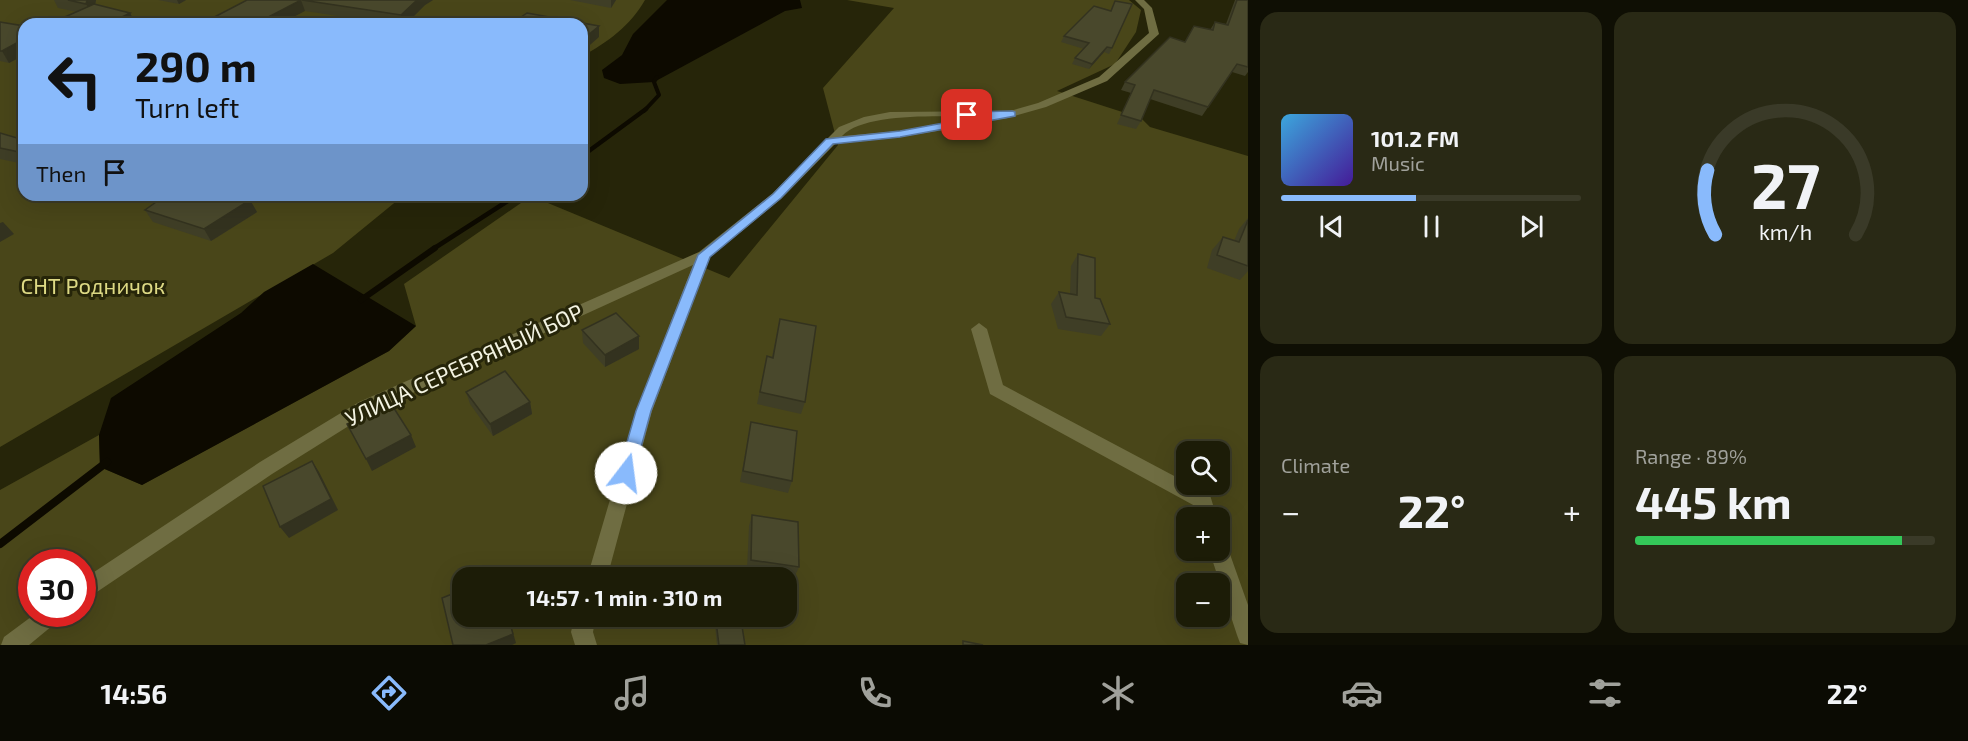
<!DOCTYPE html>
<html lang="en">
<head>
<meta charset="utf-8">
<style>
	:root { --surface:#1c1c07; --page:#292915; --text:#f1f3f6; --muted:#a0a19b; --line:#3a3a28; --accent:#89bafc }
	body { margin:0; font-family:"Exo 2",sans-serif; background:var(--page); color:var(--text); height:100vh; display:flex; flex-direction:column; font-size:22px; white-space:nowrap }
	* { box-sizing:border-box; margin:0 }
	p { font-size:20px; color:var(--muted) }
	.icon { flex:none; width:33px; height:33px; fill:none; stroke:currentColor; stroke-width:2; stroke-linecap:round; stroke-linejoin:round }
	.map { position:relative; flex:1; overflow:hidden }
	.side { display:flex; flex-direction:column; gap:12px; padding:12px; background:#0f0f04; width:720px }
	.side>* { flex:none }
	.top-card { position:absolute; left:18px; top:18px; width:570px; height:183px; border-radius:18px; box-shadow:0 6px 24px #0002,0 0 0 2px var(--line); background:#89bafc; color:#111; overflow:hidden }
	.fabs { position:absolute; left:1176px; top:441px; display:grid; gap:12px }
	.fabs a { display:grid; place-items:center; width:54px; height:54px; border-radius:12px; background:var(--surface); box-shadow:0 6px 24px #0002,0 0 0 2px var(--line); font-size:30px }
	.speed { position:absolute; left:18px; top:549px; display:flex; gap:12px; font-size:30px; font-weight:700; text-align:center }
	.speed>* { display:grid; place-content:center; width:78px; height:78px; border-radius:50%; background:var(--surface); box-shadow:0 6px 24px #0002,0 0 0 2px var(--line); line-height:1 }
	.speed .limit { border:9px solid #d22; background:#fff; color:#111 }
	.pin { position:absolute; display:grid; place-items:center; width:51px; height:51px; color:#fff; margin:-26px; border-radius:12px; box-shadow:0 3px 9px #0006 }
	.me { position:absolute; width:66px; margin:-33px; rotate:15deg; stroke-linejoin:round; filter:drop-shadow(0 0 4px #0008) }
	.turn { display:flex; align-items:center; gap:21px; height:126px; padding:0 18px; font-size:27px }
	.turn .icon { width:78px; height:78px; stroke-width:2.5 }
	.turn b { display:block; font-size:42px; line-height:51px }
	.then { display:flex; align-items:center; height:57px; padding:0 18px; background:#0003; gap:12px; font-size:22px }
	.big { font-size:45px; font-weight:700; line-height:1.1 }
	.side .widget { flex:1; display:flex; flex-direction:column; justify-content:center; gap:9px; min-width:0; padding:0 21px; border-radius:18px; background:var(--page) }
	.side .dial { align-items:center; gap:0 }
	.dial svg { height:156px; overflow:visible; fill:none; stroke:var(--line); stroke-width:7; stroke-linecap:round; text-anchor:middle }
	.dial text { fill:var(--text); stroke:none }
	.song { display:flex; align-items:center; gap:18px }
	.cover { width:72px; height:72px; border-radius:9px; background:linear-gradient(135deg,hsl(200 70% 55%),hsl(260 70% 35%)) }
	.played { height:6px; border-radius:3px; background:linear-gradient(90deg,var(--accent) 45%,var(--line) 45%) }
	.keys { display:flex; justify-content:space-around; direction:ltr }
	.heat { display:flex; justify-content:space-between; align-items:center; font-size:33px; direction:ltr }
	.charge { height:9px; border-radius:4px; background:linear-gradient(90deg,#34c759 89%,var(--line) 0) }
	.side .tiles { flex:1; display:grid; gap:12px; grid-template-columns:repeat(2,1fr) }
	.trip { position:absolute; left:452px; top:567px; width:345px; height:60px; border-radius:18px; background:var(--surface); box-shadow:0 6px 24px #0002,0 0 0 2px var(--line); font-weight:700; line-height:60px; text-align:center }
	.tab-bar { display:flex; height:96px; justify-content:space-around; align-items:center; background:#0b0b03; color:var(--muted) }
	.tab-bar .icon { width:42px; height:42px }
	.tab-bar .current { color:var(--accent) }
	.tab-bar b { font-size:27px; color:var(--text) }
	main { display:flex; flex:1; min-height:0 }
	.map>svg:first-child { display:block }
</style>
</head>
<body>
<main>
<div class="map">
<svg width="1248" height="645" viewBox="0 0 1248 645">
	<rect width="100%" height="100%" fill="#262509"/>
	<g fill="#494619" fill-rule="evenodd">
		<path d="M0 0H645C631 25 607 43 582 56V24H24V195H404L333 253 0 447Z"/>
		<path d="M847 0H1129L1141 10 1136 32 1115 64 1057 91 1141 118 1150 127 1248 156V645H0V490L99 435 100 467 142 485 389 351 416 326 404 284 531 196 729 278 838 145 823 88 894 8ZM1186 452H1220V484H1186ZM1186 518H1220V550H1186ZM32 562H82V614H32ZM462 578H786V616H462ZM1186 584H1220V616H1186Z"/>
	</g>
	<g fill="#0d0a00">
		<path d="M667 0H800L802 8 785 11 654 82 620 84 604 78 602 70 622 55 633 34Z"/>
		<path d="M313 264 416 326 389 351 142 485 100 467 99 435 111 398 241 313 264 292Z"/>
	</g>
	<g fill="none" stroke-linecap="round" stroke-linejoin="round">
		<path stroke="#0d0a00" stroke-width="4" d="M644 111 659 95 654 82 657 77"/>
		<g stroke="#0d0a00" stroke-width="4.5">
			<path d="M582 156 646 109"/>
			<path d="M433 249 517 195"/>
		</g>
		<path stroke="#0d0a00" stroke-width="6" d="M361 300 435 248"/>
		<path stroke="#0d0a00" stroke-width="8" d="M0 544 107 462"/>
		<g fill="#6f6d42" fill-rule="evenodd">
			<path d="M1135 0H1144L1152 8 1159 34 1107 81 1046 107 1004 119 1000 117C962 118 868 109 842 136L900 131 974 119 979 122 974 125 900 137 835 144 781 199 710 257 652 411 607 578H587L636 411 693 265 371 412 272 474 82 602V580L260 462 359 402 699 252 773 193 839 127 864 117 890 112 1010 111 1038 103 1099 77 1149 33 1144 9Z"/>
			<path d="M979 323 987 329 1003 385 1210 495 1217 518H1198L1195 506 990 394 971 329Z"/>
			<path d="M1220 541 1226 543 1248 605V645L1240 643 1237 635 1209 550H1220Z"/>
			<path d="M35 614H61L58 621 29 645H1L4 637Z"/>
			<path d="M575 616H596L593 632 597 645H575L571 632Z"/>
		</g>
	</g>
	<g fill="#3f3e26">
		<path d="M54 0H96L95 5 130 13 136 24 58 8Z"/>
		<path d="M158 0H186L179 4Z"/>
		<path d="M247 0H433L425 5 406 24H391L305 11Z"/>
		<path d="M570 0H616L611 8Z"/>
		<path d="M1235 0H1248V72L1245 76 1232 72 1202 116 1150 99 1141 121 1136 129 1117 124 1131 93 1121 90 1125 82 1185 42 1210 30 1215 22 1226 24Z"/>
		<path d="M0 22 24 26V55L9 63 0 61Z"/>
		<path d="M1064 36 1112 48 1109 54 1104 52 1089 69 1072 64 1075 58 1084 49 1061 42Z"/>
		<path d="M0 133 24 140V164L0 159Z"/>
		<path d="M184 195H247L257 212 211 241 153 222 145 210Z"/>
		<path d="M1248 218V271L1240 280 1207 268 1212 250 1223 237 1234 241 1239 229Z"/>
		<path d="M1078 254 1095 298 1110 324 1101 336 1058 329 1051 304 1059 292 1070 294 1071 266Z"/>
		<path d="M780 319 805 402 801 414 757 404 767 356 772 357Z"/>
		<path d="M582 330 639 336V349L605 367 583 343Z"/>
		<path d="M466 392 530 402 532 414 493 436 470 404Z"/>
		<path d="M751 422 792 481 788 493 740 482Z"/>
		<path d="M752 515 799 567 794 578 747 570 749 526Z"/>
		<path d="M716 621 745 645H717L715 626Z"/>
	</g>
	<g fill="#33321f">
		<path d="M87 0H96L93 15 86 4Z"/>
		<path d="M177 0H186L179 4Z"/>
		<path d="M301 0 305 11 280 24H255Z"/>
		<path d="M417 0H433L425 5 406 24H403L401 15Z"/>
		<path d="M611 0H616L611 8Z"/>
		<path d="M130 13 136 24H108Z"/>
		<path d="M599 26V37L582 52V40Z"/>
		<path d="M24 39V55L9 63 2 51Z"/>
		<path d="M1107 47 1104 52 1089 69 1092 64Z"/>
		<path d="M241 195H247L257 212 211 241 204 229Z"/>
		<path d="M3 222 14 234 0 242V223Z"/>
		<path d="M639 336V349L605 367V355Z"/>
		<path d="M530 402 532 414 493 436 490 424Z"/>
		<path d="M411 435 416 447 372 471 366 459Z"/>
		<path d="M312 461 319 472 338 510 289 538 280 527Z"/>
		<path d="M508 616 516 643 512 645H486Z"/>
	</g>
	<g fill="#49482c" stroke="#33321f" stroke-width="1.5">
		<path d="M68 0H87L86 4Z"/>
		<path d="M247 0H301L255 24H201Z"/>
		<path d="M302 0H417L401 15Z"/>
		<path d="M1237 0H1248V67L1237 64 1208 107 1154 90 1141 121 1121 115 1135 85 1125 82 1170 37 1185 42 1194 26 1213 30 1215 22 1228 25Z"/>
		<path d="M1115 1 1132 4 1112 48 1107 47 1092 64 1075 58 1089 43 1064 36 1094 6 1111 11Z"/>
		<path d="M94 4 130 13 108 24H49Z"/>
		<path d="M527 13 599 26 582 40V24H511Z"/>
		<path d="M0 22 24 26V39L2 51H0Z"/>
		<path d="M0 133 24 140V153L0 148Z"/>
		<path d="M166 195H178L182 196 184 195H241L238 197 250 200 204 229 145 210Z"/>
		<path d="M1248 220V266L1217 255 1223 237 1239 242Z"/>
		<path d="M1078 254 1095 258V298L1100 299 1110 324 1066 317 1059 292 1077 295Z"/>
		<path d="M616 313 639 336 605 355 582 330Z"/>
		<path d="M780 319 816 326 805 402 760 392 767 356 773 358Z"/>
		<path d="M505 371 530 402 490 424 466 392Z"/>
		<path d="M390 402 411 435 366 459 347 424Z"/>
		<path d="M751 422 797 431 792 481 743 471Z"/>
		<path d="M312 461 331 499 280 527 263 486Z"/>
		<path d="M752 515 798 522 799 567 751 560Z"/>
		<path d="M462 590V616H508L513 634 486 645H453L442 598Z"/>
		<path d="M741 620 745 645H719L716 621Z"/>
		<path d="M963 641 983 645H963Z"/>
	</g>
	<path fill="#89bafc" stroke="#5979a4" stroke-width="1.5" d="M1012 111 1015 112V116L900 137 833 144 781 198 710 257 651 411 634 473 632 479 626 481 620 479 618 473 636 411 698 255 773 194 826 139 900 131 976 117H963V113L967 112Z"/>
	<g text-anchor="middle" stroke-width="6" stroke-linejoin="round" paint-order="stroke">
		<g font-size="22" fill="#ddd984" stroke="#262509">
			<text x="93" y="294">СНТ Родничок</text>
		</g>
		<g font-size="22" fill="#f3f3e2" stroke="#262509">
			<text transform="translate(464 365) rotate(-25)" y="8">УЛИЦА СЕРЕБРЯНЫЙ БОР</text>
		</g>
	</g>
</svg>
<div class="fabs">
<a><svg class="icon" aria-label="search" viewBox="0 0 24 24"><circle cx="10" cy="10" r="6"/><path d="M15 15l6 6"/></svg></a>
<a>+</a>
<a>−</a>
</div>
<div class="speed"><div class="limit">30</div></div>
<div class="pin" style="left:967px;top:115px;background:#d93025"><svg class="icon" aria-label="arrive" viewBox="0 0 24 24"><path d="M6 21V4h12l-3 4 3 4H6"/></svg></div>
<svg class="me" style="left:626px;top:473px" viewBox="-20 -20 40 40"><circle r="19" fill="#fff"/><path d="M0-13L10 11 0 6-10 11z" fill="#89bafc"/></svg>
<div class="trip">14:57 · 1 min · 310 m</div>
<div class="top-card">
<div class="turn"><svg class="icon" aria-label="left" viewBox="0 0 24 24"><path d="M17 20v-9H6M10 6l-5 5 5 5"/></svg><div><b>290 m</b>Turn left</div></div>
<div class="then">Then<svg class="icon" aria-label="arrive" viewBox="0 0 24 24"><path d="M6 21V4h12l-3 4 3 4H6"/></svg></div>
</div>
</div>
<section class="side">
<div class="tiles">
<div class="widget">
<div class="song"><i class="cover"></i><div><b>101.2 FM</b><p>Music</p></div></div>
<div class="played"></div>
<div class="keys"><svg class="icon" aria-label="previous" viewBox="0 0 24 24"><path d="M18 5L8 12l10 7zM5 5v14"/></svg><svg class="icon" aria-label="pause" viewBox="0 0 24 24"><path d="M8 5v14M16 5v14"/></svg><svg class="icon" aria-label="next" viewBox="0 0 24 24"><path d="M6 5l10 7-10 7zM19 5v14"/></svg></div>
</div>
<div class="widget dial"><svg viewBox="0 0 100 80">
<path d="M14 69A42 42 0 1 1 86 69"/>
<path d="M14 69A42 42 0 0 1 10 36" stroke="#89bafc"/>
<text x="50" y="56" font-size="32" font-weight="700">27</text>
<text x="50" y="72" font-size="11">km/h</text>
</svg></div>
<div class="widget"><p>Climate</p>
<div class="heat"><a>−</a><b class="big">22°</b><a>+</a></div>
</div>
<div class="widget"><p>Range · 89%</p><b class="big">445 km</b><div class="charge"></div></div>
</div>
</section>
</main>
<nav class="tab-bar">
<b>14:56</b>
<svg class="icon current" aria-label="directions" viewBox="0 0 24 24"><path d="M12 3l9 9-9 9-9-9zM9 14v-3h6M13 9l2 2-2 2"/></svg>
<svg class="icon" aria-label="music" viewBox="0 0 24 24"><path d="M9 18V5l10-2v13"/><circle cx="6" cy="18" r="3"/><circle cx="16" cy="16" r="3"/></svg>
<svg class="icon" aria-label="phone" viewBox="0 0 24 24"><path d="M5 4h4l2 5-3 2q2 4 5 5l2-3 5 2v4C11 20 4 13 5 4z"/></svg>
<svg class="icon" aria-label="climate" viewBox="0 0 24 24"><path d="M12 3v18M4 7l16 10M4 17L20 7"/></svg>
<svg class="icon" aria-label="car" viewBox="0 0 24 24"><path d="M5 17H2v-5l4-1 3-4h7l3 4 3 1v5h-3M9 17h6M6 11h13"/><circle cx="7" cy="17" r="2"/><circle cx="17" cy="17" r="2"/></svg>
<svg class="icon" aria-label="filters" viewBox="0 0 24 24"><path d="M4 7h16M4 17h16"/><circle cx="9" cy="7" r="2"/><circle cx="15" cy="17" r="2"/></svg>
<b>22°</b>
</nav>
</body>
</html>
